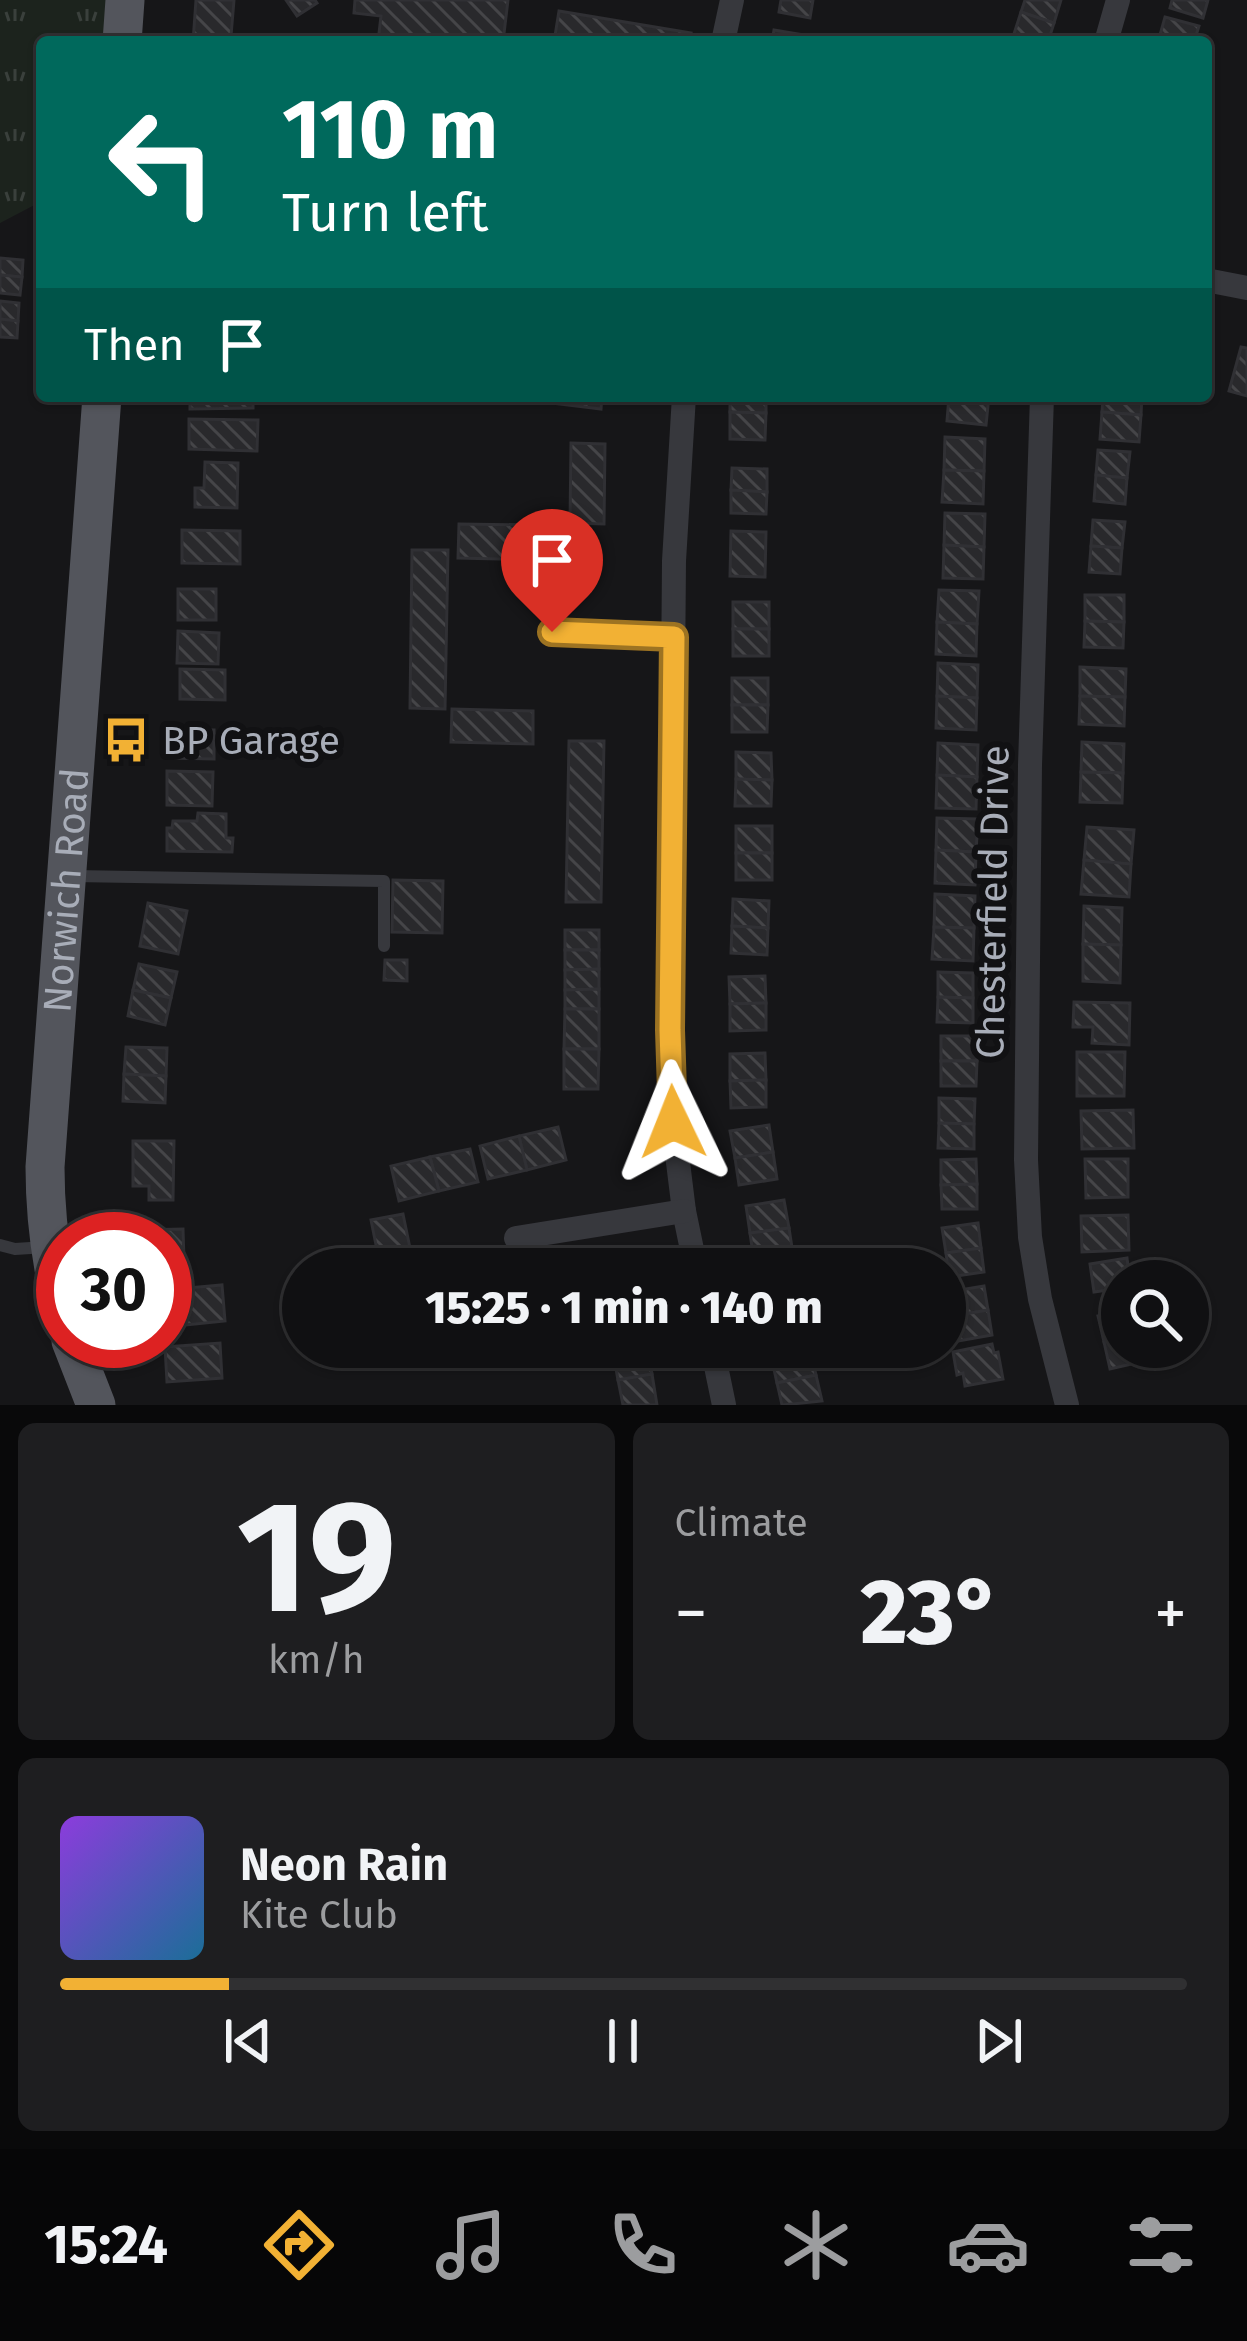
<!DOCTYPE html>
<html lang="en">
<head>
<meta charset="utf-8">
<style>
	:root { --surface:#101012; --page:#1e1e20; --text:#f1f3f6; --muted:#9c9d9f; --line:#303032; --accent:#f2b134 }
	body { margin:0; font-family:"Fira Sans",sans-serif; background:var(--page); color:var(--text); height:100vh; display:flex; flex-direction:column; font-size:45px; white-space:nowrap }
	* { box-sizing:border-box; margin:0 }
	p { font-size:39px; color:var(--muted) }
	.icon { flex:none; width:66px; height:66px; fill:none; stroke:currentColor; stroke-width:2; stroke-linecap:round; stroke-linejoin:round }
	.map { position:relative; height:1405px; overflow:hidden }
	.panel { display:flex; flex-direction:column; gap:18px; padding:18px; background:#09090a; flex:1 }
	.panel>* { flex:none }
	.banner { position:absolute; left:36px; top:36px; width:1176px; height:366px; border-radius:12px; box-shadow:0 3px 9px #0004,0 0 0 3px var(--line); background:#00695c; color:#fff; overflow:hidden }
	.controls { position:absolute; left:1101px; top:1260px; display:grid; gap:24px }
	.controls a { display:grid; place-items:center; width:108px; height:108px; border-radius:50%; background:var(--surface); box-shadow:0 3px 9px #0004,0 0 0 3px var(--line); font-size:60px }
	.speed { position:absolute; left:36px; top:1212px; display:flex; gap:24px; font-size:60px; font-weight:700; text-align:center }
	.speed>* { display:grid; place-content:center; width:156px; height:156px; border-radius:50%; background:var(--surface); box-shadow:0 3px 9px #0004,0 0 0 3px var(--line); line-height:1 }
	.speed .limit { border:18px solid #d22; background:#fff; color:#111 }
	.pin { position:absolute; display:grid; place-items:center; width:102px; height:102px; color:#fff; margin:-123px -51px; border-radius:50% 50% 50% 0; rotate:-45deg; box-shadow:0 0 12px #0007 }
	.pin .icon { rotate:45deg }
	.me { position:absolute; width:132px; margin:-66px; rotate:358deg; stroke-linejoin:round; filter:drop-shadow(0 0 9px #0008) }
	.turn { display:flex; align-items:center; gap:42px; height:252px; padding:0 48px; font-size:54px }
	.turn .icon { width:156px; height:156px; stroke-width:2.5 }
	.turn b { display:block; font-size:84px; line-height:102px }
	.then { display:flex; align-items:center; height:114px; padding:0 48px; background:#0003; gap:24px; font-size:45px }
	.big { font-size:90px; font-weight:800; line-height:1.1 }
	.panel .widget { flex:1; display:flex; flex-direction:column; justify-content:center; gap:18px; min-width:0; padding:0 42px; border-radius:18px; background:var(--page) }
	.panel .dial { align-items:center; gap:0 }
	.dial b { font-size:156px; line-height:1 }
	.song { display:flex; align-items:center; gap:36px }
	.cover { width:144px; height:144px; border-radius:18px; background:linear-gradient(135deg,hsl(270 70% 55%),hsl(200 70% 35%)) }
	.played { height:12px; border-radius:6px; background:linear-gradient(90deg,var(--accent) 15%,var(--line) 15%) }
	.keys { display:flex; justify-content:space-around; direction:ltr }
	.heat { display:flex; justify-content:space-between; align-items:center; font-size:66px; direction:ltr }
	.panel .tiles { flex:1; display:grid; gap:18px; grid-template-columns:1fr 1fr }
	.widget:last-child { grid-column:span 2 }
	.trip { position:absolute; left:282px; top:1248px; width:684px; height:120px; border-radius:60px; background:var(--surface); box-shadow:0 3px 9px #0004,0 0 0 3px var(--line); font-weight:800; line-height:120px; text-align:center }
	.tabs { display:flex; height:192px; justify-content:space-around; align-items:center; background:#060607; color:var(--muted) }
	.tabs .icon { width:84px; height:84px }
	.tabs .current { color:var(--accent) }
	.tabs b { font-size:54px; color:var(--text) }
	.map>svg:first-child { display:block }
</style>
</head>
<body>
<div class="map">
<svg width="1247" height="1405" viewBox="0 0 1247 1405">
	<defs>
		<pattern id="park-tufts" width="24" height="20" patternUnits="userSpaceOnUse" patternTransform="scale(3)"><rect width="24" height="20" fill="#1c231d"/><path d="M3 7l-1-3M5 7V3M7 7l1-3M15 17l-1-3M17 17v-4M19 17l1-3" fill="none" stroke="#3a403c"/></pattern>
		<pattern id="building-back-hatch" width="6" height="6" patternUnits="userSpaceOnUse" patternTransform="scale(3)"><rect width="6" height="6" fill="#29292c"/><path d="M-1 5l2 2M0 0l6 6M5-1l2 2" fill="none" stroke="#454548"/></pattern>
	</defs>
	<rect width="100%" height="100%" fill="#161618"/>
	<path fill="url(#park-tufts)" d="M0 0H125L122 42H42V201L0 223Z"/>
	<g fill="url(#building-back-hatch)" stroke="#303034" stroke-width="3">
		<path d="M196 0H234L231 36 264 38V42H193Z"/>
		<path d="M286 0H315L317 3 297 16Z"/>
		<path d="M355 0H508L503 42H378L381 16 354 13Z"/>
		<path d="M781 0H813L810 18 779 12Z"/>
		<path d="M1025 0H1061L1054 23 1021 12Z"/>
		<path d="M1172 0H1208L1203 18 1170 8Z"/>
		<path d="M559 11 691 33 689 42H554Z"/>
		<path d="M1021 12 1054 23 1048 42 1012 40Z"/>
		<path d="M1165 17 1199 26 1194 42H1158Z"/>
		<path d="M774 30 810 36 809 42H772Z"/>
		<path d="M0 258 23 260 22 277 0 275Z"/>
		<path d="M0 275 22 277 20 295 0 293Z"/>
		<path d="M0 301 19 303 18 321 0 319Z"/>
		<path d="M0 319 18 321 17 338 0 337Z"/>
		<path d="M1241 347 1247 348V396L1229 391Z"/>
		<path d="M190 396H253V408L190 409Z"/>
		<path d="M520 396H602L601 409 519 399Z"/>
		<path d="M730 396H766V413L730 412Z"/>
		<path d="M949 396H989L986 425 947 421Z"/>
		<path d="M1103 396H1142L1141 415 1102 412Z"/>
		<path d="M730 412 766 413 765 440 730 439Z"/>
		<path d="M1102 412 1141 415 1139 442 1100 439Z"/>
		<path d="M189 419 258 420 257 451 189 449Z"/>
		<path d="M945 437 985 439 984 471 944 470Z"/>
		<path d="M571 443 605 444 604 524 570 523Z"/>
		<path d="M1098 450 1130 452 1127 478 1096 475Z"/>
		<path d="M205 462 238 463 237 508 195 507V488H204Z"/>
		<path d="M732 468 767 469V492L731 490Z"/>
		<path d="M944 470 984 471 983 504 942 502Z"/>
		<path d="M1096 475 1127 478 1125 504 1094 501Z"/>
		<path d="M731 490 767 492 766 514 731 513Z"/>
		<path d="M945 513 985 514 984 547 944 545Z"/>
		<path d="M1093 520 1125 522 1122 548 1091 546Z"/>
		<path d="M459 524 540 525 539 560 458 558Z"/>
		<path d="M182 530 240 531V564L182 563Z"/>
		<path d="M731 531 766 532 765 577 730 576Z"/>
		<path d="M944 545 984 547 983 579 943 578Z"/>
		<path d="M1091 546 1122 548 1120 574 1089 572Z"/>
		<path d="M412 550H448L445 709 410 708Z"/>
		<rect x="178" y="589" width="38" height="31"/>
		<path d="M939 590 979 591 977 624 937 622Z"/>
		<path d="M1085 595H1124V622L1085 621Z"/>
		<rect x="733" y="602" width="36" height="27"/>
		<path d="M1085 621 1124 622 1123 648 1084 647Z"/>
		<path d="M937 622 977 624 976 656 936 654Z"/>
		<rect x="733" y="629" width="36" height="27"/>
		<path d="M178 631 219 633 218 664 177 663Z"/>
		<path d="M938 663 978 665 977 698 937 696Z"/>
		<path d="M1080 667 1126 669 1125 697 1080 696Z"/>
		<path d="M180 669 225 670V700L180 699Z"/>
		<rect x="732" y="678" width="36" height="27"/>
		<path d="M937 696 977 698 976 730 936 728Z"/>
		<path d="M1080 696 1125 697 1124 726 1079 724Z"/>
		<path d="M732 705H768L767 732H732Z"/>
		<path d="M452 709 533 711V744L451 742Z"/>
		<path d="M171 729 214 730V759L170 758Z"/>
		<path d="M569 741H604L601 902H566Z"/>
		<path d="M1082 742 1124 744 1123 773 1081 772Z"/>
		<path d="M938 743 978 745 977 777 937 775Z"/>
		<path d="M736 752 771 753 772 780 736 779Z"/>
		<path d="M167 771 213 772 212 806 167 805Z"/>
		<path d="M1081 772 1123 773 1122 803 1080 802Z"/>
		<path d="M937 775 977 777 976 809 936 808Z"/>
		<path d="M736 779 772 780 771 806H735Z"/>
		<path d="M198 813 226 814V838H233L232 852 167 851V828H172L173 821H197Z"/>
		<path d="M937 818 978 819 976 852 936 850Z"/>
		<rect x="736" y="826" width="36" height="27"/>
		<path d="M1087 827 1134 830 1131 864 1084 860Z"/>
		<path d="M936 850 976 852 975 885 935 883Z"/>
		<rect x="736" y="853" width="36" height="27"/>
		<path d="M1084 860 1131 864 1129 897 1081 894Z"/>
		<path d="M393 880 443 881 442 933 392 932Z"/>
		<path d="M935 894 975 896 974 928 934 927Z"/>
		<path d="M733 899 769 901 768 928 732 926Z"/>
		<path d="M148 903 187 911 178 954 140 946Z"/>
		<path d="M1084 906 1122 908 1121 945 1083 944Z"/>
		<path d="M732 926 768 928 767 955 731 953Z"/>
		<path d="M934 927 974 928 973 961 932 959Z"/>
		<rect x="565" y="930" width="34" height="20"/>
		<path d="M1083 944 1121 945 1120 983 1083 981Z"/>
		<path d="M565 950H599V969L565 970Z"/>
		<path d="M385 960H407V981L384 980Z"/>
		<path d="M139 964 177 972 171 998 133 990Z"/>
		<path d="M599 969V989L565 990V970Z"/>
		<path d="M938 972 973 973V998L938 997Z"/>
		<path d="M765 976 766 1003 730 1004 729 977Z"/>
		<path d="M599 989V1009H565V990Z"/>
		<path d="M133 990 171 998 165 1025 128 1016Z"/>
		<path d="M938 997 973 998V1023L937 1022Z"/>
		<path d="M1074 1002 1130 1003 1129 1045 1092 1043 1093 1027H1073Z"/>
		<path d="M766 1003V1030L730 1031V1004Z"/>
		<path d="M565 1009H599V1049H564Z"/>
		<rect x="941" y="1036" width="36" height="25"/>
		<path d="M126 1047 167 1048 166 1076 124 1074Z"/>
		<path d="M564 1049H599L598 1089H564Z"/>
		<path d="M1077 1052H1125L1124 1096H1077Z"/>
		<path d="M765 1053 766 1080 730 1081V1054Z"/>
		<path d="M941 1061H977L976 1086H941Z"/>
		<path d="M124 1074 166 1076 165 1103 123 1101Z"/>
		<path d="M766 1080V1107L731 1108 730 1081Z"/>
		<path d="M939 1098 975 1099 974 1124 939 1123Z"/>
		<path d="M1133 1110 1134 1148 1082 1149 1081 1111Z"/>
		<path d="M939 1123 974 1124V1149L938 1148Z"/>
		<path d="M769 1125 773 1152 735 1158 730 1131Z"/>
		<path d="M558 1127 566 1160 527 1170 519 1136Z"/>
		<path d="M519 1136 527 1170 488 1179 480 1146Z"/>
		<path d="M133 1141H174L173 1200H149V1186H133Z"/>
		<path d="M470 1149 478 1182 439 1191 430 1157Z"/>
		<path d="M773 1152 777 1179 739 1185 735 1158Z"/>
		<path d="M430 1157 439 1191 399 1201 391 1166Z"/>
		<path d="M976 1159 977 1184 941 1185V1160Z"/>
		<path d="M1085 1159H1128V1197L1086 1198Z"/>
		<path d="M977 1184V1209H942L941 1185Z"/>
		<path d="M784 1200 789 1228 750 1233 746 1206Z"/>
		<path d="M403 1214 411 1253 379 1260 371 1220Z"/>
		<path d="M1128 1215 1129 1250 1082 1252 1081 1216Z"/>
		<path d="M978 1223 981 1248 946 1253 942 1228Z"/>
		<path d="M789 1228 793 1254 754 1261 750 1233Z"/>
		<path d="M183 1229 184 1260H165V1239H137V1230Z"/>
		<path d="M981 1248 984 1272 949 1277 946 1253Z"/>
		<path d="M411 1253 415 1269H380L379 1260Z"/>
		<path d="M1127 1258 1130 1281H1122V1288L1094 1292 1090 1264Z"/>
		<path d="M222 1285 225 1321 165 1327V1286L166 1290Z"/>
		<path d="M984 1286 988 1310 953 1316 948 1292Z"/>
		<path d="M988 1310 992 1335 958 1341 953 1316Z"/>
		<path d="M1122 1311V1338L1104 1342 1098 1316Z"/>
		<path d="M1122 1338V1347H1137L1140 1362 1110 1369 1104 1342Z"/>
		<path d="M220 1343 222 1378 167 1382 165 1347Z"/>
		<path d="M992 1344 994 1353 998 1352 1003 1379 965 1386 963 1373 957 1375 953 1352Z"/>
		<path d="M612 1347H647L652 1374 618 1380Z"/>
		<path d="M810 1347 816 1375 777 1383 771 1356Z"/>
		<path d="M652 1374 657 1405H623L618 1380Z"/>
		<path d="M816 1375 822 1401 782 1405 777 1383Z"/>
	</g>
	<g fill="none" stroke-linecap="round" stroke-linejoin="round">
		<g stroke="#37383d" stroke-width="12">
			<path d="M73 876 384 881V946"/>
			<path d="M0 1245 15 1249 46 1247"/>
		</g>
		<g stroke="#37383d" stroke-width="24">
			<path d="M723 42 732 0"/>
			<path d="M1106 42 1118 0"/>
			<path d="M1206 280 1247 288"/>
			<path d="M684 396 674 561 670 1030 673 1122 684 1211 696 1269"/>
			<path d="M1042 396 1030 765 1026 1160 1030 1237 1040 1299 1067 1405"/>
			<path d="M552 632 673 637"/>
			<path d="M516 1238 684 1211"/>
			<path d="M712 1347 724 1405"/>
		</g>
		<g stroke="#53555c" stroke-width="39">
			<path d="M122 42 125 0"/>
			<path id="s1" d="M63 1311C51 1263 45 1217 45 1167L102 396"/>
			<path d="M71 1341 96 1405"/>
		</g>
	</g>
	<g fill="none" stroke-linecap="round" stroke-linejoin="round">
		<g stroke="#9d7322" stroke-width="30">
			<path id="route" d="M552 632 674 637 670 1030 673 1122"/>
		</g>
		<use href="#route" stroke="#f2b134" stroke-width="21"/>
	</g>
	<defs>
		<g id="bus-bare" transform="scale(3.6)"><path d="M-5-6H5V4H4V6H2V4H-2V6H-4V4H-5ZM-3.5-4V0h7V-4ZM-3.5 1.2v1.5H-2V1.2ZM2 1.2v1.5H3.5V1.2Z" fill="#f2b134" stroke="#111113" stroke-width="2.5" paint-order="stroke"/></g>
	</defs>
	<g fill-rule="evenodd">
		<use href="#bus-bare" x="126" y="740"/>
	</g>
	<g text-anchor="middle" stroke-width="12" stroke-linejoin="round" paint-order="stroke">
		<g font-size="39" fill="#a8adb8" stroke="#111113" text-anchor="start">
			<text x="162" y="754">BP Garage</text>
		</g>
		<g font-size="39" fill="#a8adb8" stroke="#111113">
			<text dy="14" stroke="none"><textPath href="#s1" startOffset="423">Norwich Road</textPath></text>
			<text transform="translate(992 902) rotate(-89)" y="14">Chesterfield Drive</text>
		</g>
	</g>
</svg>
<div class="controls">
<a><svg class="icon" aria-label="search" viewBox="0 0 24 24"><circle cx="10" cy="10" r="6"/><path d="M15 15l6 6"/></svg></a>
</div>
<div class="speed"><div class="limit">30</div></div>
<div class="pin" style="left:552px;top:632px;background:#d93025"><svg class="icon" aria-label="arrive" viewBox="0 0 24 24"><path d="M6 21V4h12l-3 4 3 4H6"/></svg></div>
<svg class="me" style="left:673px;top:1122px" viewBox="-20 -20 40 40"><path d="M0-17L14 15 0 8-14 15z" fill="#f2b134" stroke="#fff" stroke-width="4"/></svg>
<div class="trip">15:25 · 1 min · 140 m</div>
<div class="banner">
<div class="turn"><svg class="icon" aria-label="left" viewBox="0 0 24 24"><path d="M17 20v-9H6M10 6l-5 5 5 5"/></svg><div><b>110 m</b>Turn left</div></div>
<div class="then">Then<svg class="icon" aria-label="arrive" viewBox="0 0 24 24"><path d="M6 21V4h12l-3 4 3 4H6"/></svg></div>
</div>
</div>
<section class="panel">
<div class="tiles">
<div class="widget dial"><b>19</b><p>km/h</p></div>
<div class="widget"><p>Climate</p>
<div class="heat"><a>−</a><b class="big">23°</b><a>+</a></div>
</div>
<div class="widget">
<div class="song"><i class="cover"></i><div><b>Neon Rain</b><p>Kite Club</p></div></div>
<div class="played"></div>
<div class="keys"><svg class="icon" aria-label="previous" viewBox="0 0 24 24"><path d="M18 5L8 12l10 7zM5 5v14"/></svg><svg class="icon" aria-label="pause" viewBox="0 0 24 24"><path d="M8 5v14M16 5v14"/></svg><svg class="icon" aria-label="next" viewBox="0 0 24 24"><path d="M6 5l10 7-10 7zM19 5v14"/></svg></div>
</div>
</div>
</section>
<nav class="tabs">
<b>15:24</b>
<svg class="icon current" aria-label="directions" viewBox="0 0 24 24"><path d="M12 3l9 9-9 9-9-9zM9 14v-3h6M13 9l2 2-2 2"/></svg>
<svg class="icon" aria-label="music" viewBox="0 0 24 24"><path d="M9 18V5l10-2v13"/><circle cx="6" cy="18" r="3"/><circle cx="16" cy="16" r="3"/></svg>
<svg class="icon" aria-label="phone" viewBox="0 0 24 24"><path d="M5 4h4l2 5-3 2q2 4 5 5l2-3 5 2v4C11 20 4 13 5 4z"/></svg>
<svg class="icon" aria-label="climate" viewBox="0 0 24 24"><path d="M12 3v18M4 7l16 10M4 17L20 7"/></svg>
<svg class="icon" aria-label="car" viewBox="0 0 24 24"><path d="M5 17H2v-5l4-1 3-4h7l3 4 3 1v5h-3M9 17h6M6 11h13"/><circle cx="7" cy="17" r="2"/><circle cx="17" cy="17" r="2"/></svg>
<svg class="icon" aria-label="filters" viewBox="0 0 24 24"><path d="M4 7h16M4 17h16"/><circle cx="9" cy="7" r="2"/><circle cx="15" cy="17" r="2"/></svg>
</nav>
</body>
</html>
